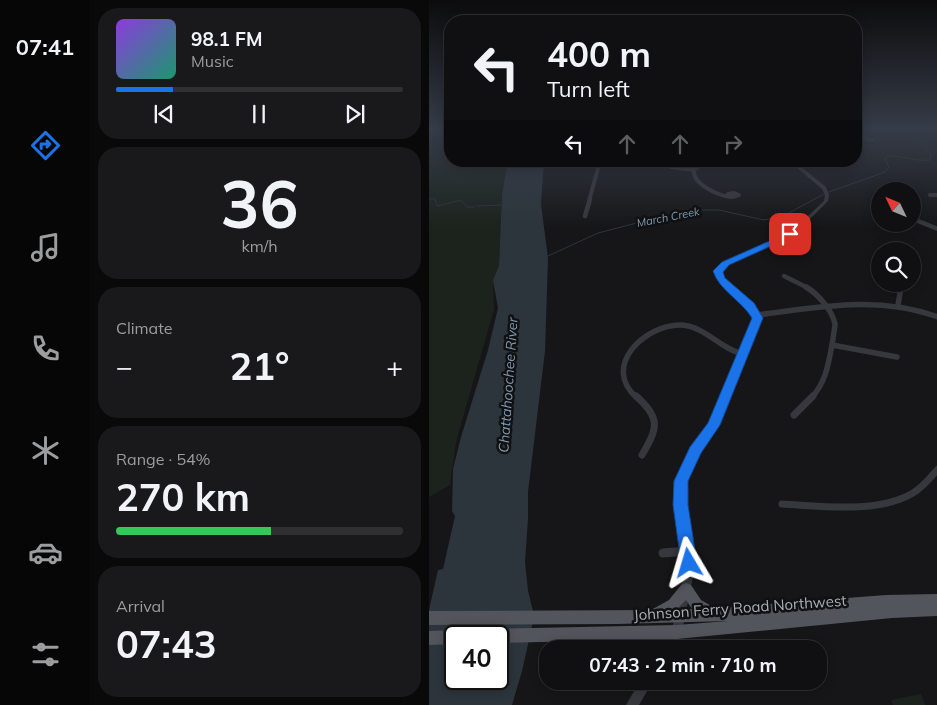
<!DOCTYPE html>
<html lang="en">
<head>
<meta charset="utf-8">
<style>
	:root { --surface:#101012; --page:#19191b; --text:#f1f3f6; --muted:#9c9d9f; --line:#303032; --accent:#1a73e8 }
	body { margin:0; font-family:Mulish,sans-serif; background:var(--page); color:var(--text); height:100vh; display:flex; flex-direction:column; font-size:19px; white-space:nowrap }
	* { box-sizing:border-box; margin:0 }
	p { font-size:16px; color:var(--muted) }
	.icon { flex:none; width:28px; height:28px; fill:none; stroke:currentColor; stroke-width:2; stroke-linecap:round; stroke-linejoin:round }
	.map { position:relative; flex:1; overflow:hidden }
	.details { display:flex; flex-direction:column; gap:8px; padding:8px; background:#09090a; width:339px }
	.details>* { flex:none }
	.hud { position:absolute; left:15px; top:15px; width:418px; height:152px; border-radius:20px; box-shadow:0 2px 12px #0003,0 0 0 1px var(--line); background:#101012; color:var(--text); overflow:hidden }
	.needle { width:32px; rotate:313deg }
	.buttons { position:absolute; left:442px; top:182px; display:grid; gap:10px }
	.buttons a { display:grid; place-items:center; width:50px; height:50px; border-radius:50%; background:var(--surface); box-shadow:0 2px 12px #0003,0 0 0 1px var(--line); font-size:25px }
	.speed { position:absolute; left:15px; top:625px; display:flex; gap:10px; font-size:25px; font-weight:700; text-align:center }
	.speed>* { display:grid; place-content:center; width:65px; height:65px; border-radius:50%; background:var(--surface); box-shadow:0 2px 12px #0003,0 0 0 1px var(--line); line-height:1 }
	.speed .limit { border:2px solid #111; border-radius:8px; background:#fff; color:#111 }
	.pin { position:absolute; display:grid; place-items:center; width:42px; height:42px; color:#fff; margin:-21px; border-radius:10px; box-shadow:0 2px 8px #0006 }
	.me { position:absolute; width:55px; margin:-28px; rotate:353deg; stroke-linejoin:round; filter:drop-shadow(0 0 4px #0008) }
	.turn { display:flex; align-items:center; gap:18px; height:105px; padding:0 20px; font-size:22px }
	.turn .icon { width:65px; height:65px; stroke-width:2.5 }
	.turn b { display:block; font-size:35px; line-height:42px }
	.lanes { display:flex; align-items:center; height:48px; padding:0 20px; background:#0003; justify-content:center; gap:25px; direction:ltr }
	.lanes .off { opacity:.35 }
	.big { font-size:38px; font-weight:700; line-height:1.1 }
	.details .card { flex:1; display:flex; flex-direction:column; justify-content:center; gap:8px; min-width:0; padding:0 18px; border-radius:20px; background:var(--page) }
	.details .dial { align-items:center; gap:0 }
	.dial b { font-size:65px; line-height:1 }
	.song { display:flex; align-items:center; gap:15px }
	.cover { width:60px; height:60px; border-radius:8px; background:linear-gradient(135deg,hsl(270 70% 55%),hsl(160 70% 35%)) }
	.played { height:5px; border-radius:2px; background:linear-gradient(90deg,var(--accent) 20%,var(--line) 20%) }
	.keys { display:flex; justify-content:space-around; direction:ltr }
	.heat { display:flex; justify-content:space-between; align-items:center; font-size:28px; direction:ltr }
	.charge { height:8px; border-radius:4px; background:linear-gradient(90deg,#34c759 54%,var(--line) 0) }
	.trip { position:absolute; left:110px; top:640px; width:288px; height:50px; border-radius:20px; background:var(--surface); box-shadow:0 2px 12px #0003,0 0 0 1px var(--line); font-weight:700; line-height:50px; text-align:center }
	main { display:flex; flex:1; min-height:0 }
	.tab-bar { display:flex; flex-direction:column; width:90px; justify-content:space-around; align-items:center; background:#060607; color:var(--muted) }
	.tab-bar .icon { width:35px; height:35px }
	.tab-bar .selected { color:var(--accent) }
	.tab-bar b { font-size:22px; color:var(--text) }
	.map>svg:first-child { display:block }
</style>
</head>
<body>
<main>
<nav class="tab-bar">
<b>07:41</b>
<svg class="icon selected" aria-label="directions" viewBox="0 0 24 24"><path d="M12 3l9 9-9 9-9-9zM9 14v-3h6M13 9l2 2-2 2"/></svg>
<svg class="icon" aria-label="music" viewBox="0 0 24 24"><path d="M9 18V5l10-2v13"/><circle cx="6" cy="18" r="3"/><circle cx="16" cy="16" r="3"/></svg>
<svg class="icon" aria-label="phone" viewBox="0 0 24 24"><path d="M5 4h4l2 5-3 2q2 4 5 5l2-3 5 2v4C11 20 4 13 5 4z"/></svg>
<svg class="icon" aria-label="climate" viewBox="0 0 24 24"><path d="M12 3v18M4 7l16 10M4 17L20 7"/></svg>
<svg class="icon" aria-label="car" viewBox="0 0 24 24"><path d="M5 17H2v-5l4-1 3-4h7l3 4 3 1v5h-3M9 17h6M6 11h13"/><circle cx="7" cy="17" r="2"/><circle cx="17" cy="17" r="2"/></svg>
<svg class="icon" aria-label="filters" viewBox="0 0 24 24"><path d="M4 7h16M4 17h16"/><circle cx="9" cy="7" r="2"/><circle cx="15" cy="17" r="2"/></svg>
</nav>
<section class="details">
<div class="card">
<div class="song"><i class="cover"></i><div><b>98.1 FM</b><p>Music</p></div></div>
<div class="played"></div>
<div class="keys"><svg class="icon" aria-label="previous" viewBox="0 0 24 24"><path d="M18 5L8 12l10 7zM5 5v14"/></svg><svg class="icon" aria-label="pause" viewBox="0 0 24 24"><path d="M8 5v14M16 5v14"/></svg><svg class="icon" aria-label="next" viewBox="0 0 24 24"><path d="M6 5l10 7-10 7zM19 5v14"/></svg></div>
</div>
<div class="card dial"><b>36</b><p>km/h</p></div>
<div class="card"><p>Climate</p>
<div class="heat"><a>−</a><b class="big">21°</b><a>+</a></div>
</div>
<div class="card"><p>Range · 54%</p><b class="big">270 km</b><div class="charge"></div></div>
<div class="card"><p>Arrival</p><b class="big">07:43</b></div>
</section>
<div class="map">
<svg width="509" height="705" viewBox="0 0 509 705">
	<rect width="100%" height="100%" fill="#161618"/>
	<g fill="#1c231d">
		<path d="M0 130H21V161H79L73 194 70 266 64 280 65 309 27 442 21 485 0 497Z"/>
		<path d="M492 694 496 705H464L462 700Z"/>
	</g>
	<path fill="#2c353c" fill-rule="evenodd" d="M79 161H115L112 204 119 258 116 351 99 492V519L96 562 99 591 104 611V622L93 671 83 705H0V610L9 570 14 569 26 516 23 511 24 469 32 437 59 350 69 308 64 280 70 266 73 194ZM26 636H69V679H26Z"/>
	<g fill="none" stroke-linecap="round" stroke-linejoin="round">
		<g stroke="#2c353c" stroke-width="1">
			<path d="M400 192 456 172 460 167 456 159 459 156C474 155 486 162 501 160L502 154 480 130"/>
			<path d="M0 199H6L8 206 32 200 38 207H45"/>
			<path d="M47 206 74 205"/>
			<path d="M119 256 169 233 258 210H290L335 220 354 216 395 194"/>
		</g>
		<g stroke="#37383d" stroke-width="4">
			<path d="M426 135 443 140"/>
			<path d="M242 167 265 170"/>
			<path d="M265 170C263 184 290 196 302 197 305 197 307 196 310 195L305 193 299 194"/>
			<path d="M265 170 273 164 285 161"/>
			<path d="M501 195H509"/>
			<path d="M160 201 171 161"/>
		</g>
		<g stroke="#37383d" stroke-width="4.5">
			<path d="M156 216 161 199"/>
			<path d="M484 219 509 229"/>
			<path d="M355 276 379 288"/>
			<path d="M471 288 472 284"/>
		</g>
		<g stroke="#37383d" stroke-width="5.5">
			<path d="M377 287C389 294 403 310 406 324 406 329 404 335 404 339 400 360 398 382 382 398"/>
			<path d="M469 305 472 287"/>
			<path d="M328 315C391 307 448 295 509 317"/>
			<path d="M403 345 468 357"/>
			<path d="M208 398C171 366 217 324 252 325 276 326 291 349 314 354"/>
		</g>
		<g stroke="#37383d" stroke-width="7">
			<path d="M207 396C232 418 229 428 213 455"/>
			<path d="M365 415 384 396"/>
			<path d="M353 504C392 506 449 514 484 493 494 487 501 478 509 469"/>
		</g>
		<path stroke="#37383d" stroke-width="9" d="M234 553 259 551"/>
		<g fill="#37383d" fill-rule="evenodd">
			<path d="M360 161H365L397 187 400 195 399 201 368 232 298 264 292 271C298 291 322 297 332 318L288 425 269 452 256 481 255 505 264 551V576L253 632 245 649H234L243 630 254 576V551L247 505 248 481 263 449 281 424 326 318C317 298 292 292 286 271L294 262 364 230 395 201 396 195 393 189Z"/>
			<path d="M211 681H224L210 705H197Z"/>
		</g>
		<g fill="#53555c" fill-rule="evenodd">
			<path d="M257 583 262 585 272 600 286 608 457 595 509 594V616L463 618 248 639H223L229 649H212L201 640 69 643V636H50L52 631 57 629 248 625 299 621 188 624 0 625V611L222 610 240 600 252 585ZM257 600 263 609H248Z"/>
			<path d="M26 630 31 632 33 636H26V644L0 645V631Z"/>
		</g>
	</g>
	<linearGradient id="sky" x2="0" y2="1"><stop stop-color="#0c0c0d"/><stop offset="0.57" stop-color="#363c48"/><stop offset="1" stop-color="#363c48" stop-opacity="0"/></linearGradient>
	<rect width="509" height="228" fill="url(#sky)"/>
	<path fill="#1a73e8" stroke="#114b97" d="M361 232 365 234 364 236 300 265 294 272 296 278 325 303 334 318 291 425 272 453 259 481V505L268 563 266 568 260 570 254 568 252 563 244 505 245 481 261 447 279 423 323 318C313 301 290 290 284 271L293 262Z"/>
	<g text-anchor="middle" stroke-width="5" stroke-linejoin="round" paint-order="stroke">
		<g font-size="11" font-style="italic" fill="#7f9bb3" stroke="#111113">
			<text transform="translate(239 217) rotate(-11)" y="4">March Creek</text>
		</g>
		<g font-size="14" font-style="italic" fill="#7f9bb3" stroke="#111113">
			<text transform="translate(79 385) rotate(-86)" y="5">Chattahoochee River</text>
		</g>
		<g font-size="15" fill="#a8adb8" stroke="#111113">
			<text transform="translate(311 608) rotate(-4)" y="5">Johnson Ferry Road Northwest</text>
		</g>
	</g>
</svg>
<div class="buttons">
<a><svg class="needle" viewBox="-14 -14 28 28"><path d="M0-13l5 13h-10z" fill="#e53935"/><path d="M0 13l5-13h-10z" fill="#9c9d9f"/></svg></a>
<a><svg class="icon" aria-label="search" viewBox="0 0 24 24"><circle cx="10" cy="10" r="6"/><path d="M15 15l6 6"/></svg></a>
</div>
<div class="speed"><div class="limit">40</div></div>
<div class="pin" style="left:361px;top:234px;background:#d93025"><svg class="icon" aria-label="arrive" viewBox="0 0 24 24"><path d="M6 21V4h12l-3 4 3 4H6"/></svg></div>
<svg class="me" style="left:260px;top:563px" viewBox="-20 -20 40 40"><path d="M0-17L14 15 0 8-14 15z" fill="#1a73e8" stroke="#fff" stroke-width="4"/></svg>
<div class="trip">07:43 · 2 min · 710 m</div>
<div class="hud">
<div class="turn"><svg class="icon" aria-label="left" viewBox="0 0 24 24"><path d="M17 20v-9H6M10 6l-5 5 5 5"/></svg><div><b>400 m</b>Turn left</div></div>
<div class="lanes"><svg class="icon" aria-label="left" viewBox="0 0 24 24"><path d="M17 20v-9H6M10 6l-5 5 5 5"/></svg><svg class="icon off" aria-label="ahead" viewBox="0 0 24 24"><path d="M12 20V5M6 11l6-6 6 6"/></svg><svg class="icon off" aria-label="ahead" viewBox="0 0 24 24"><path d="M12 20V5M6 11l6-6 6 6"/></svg><svg class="icon off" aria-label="right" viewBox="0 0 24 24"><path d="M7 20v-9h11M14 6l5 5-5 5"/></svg></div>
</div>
</div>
</main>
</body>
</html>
